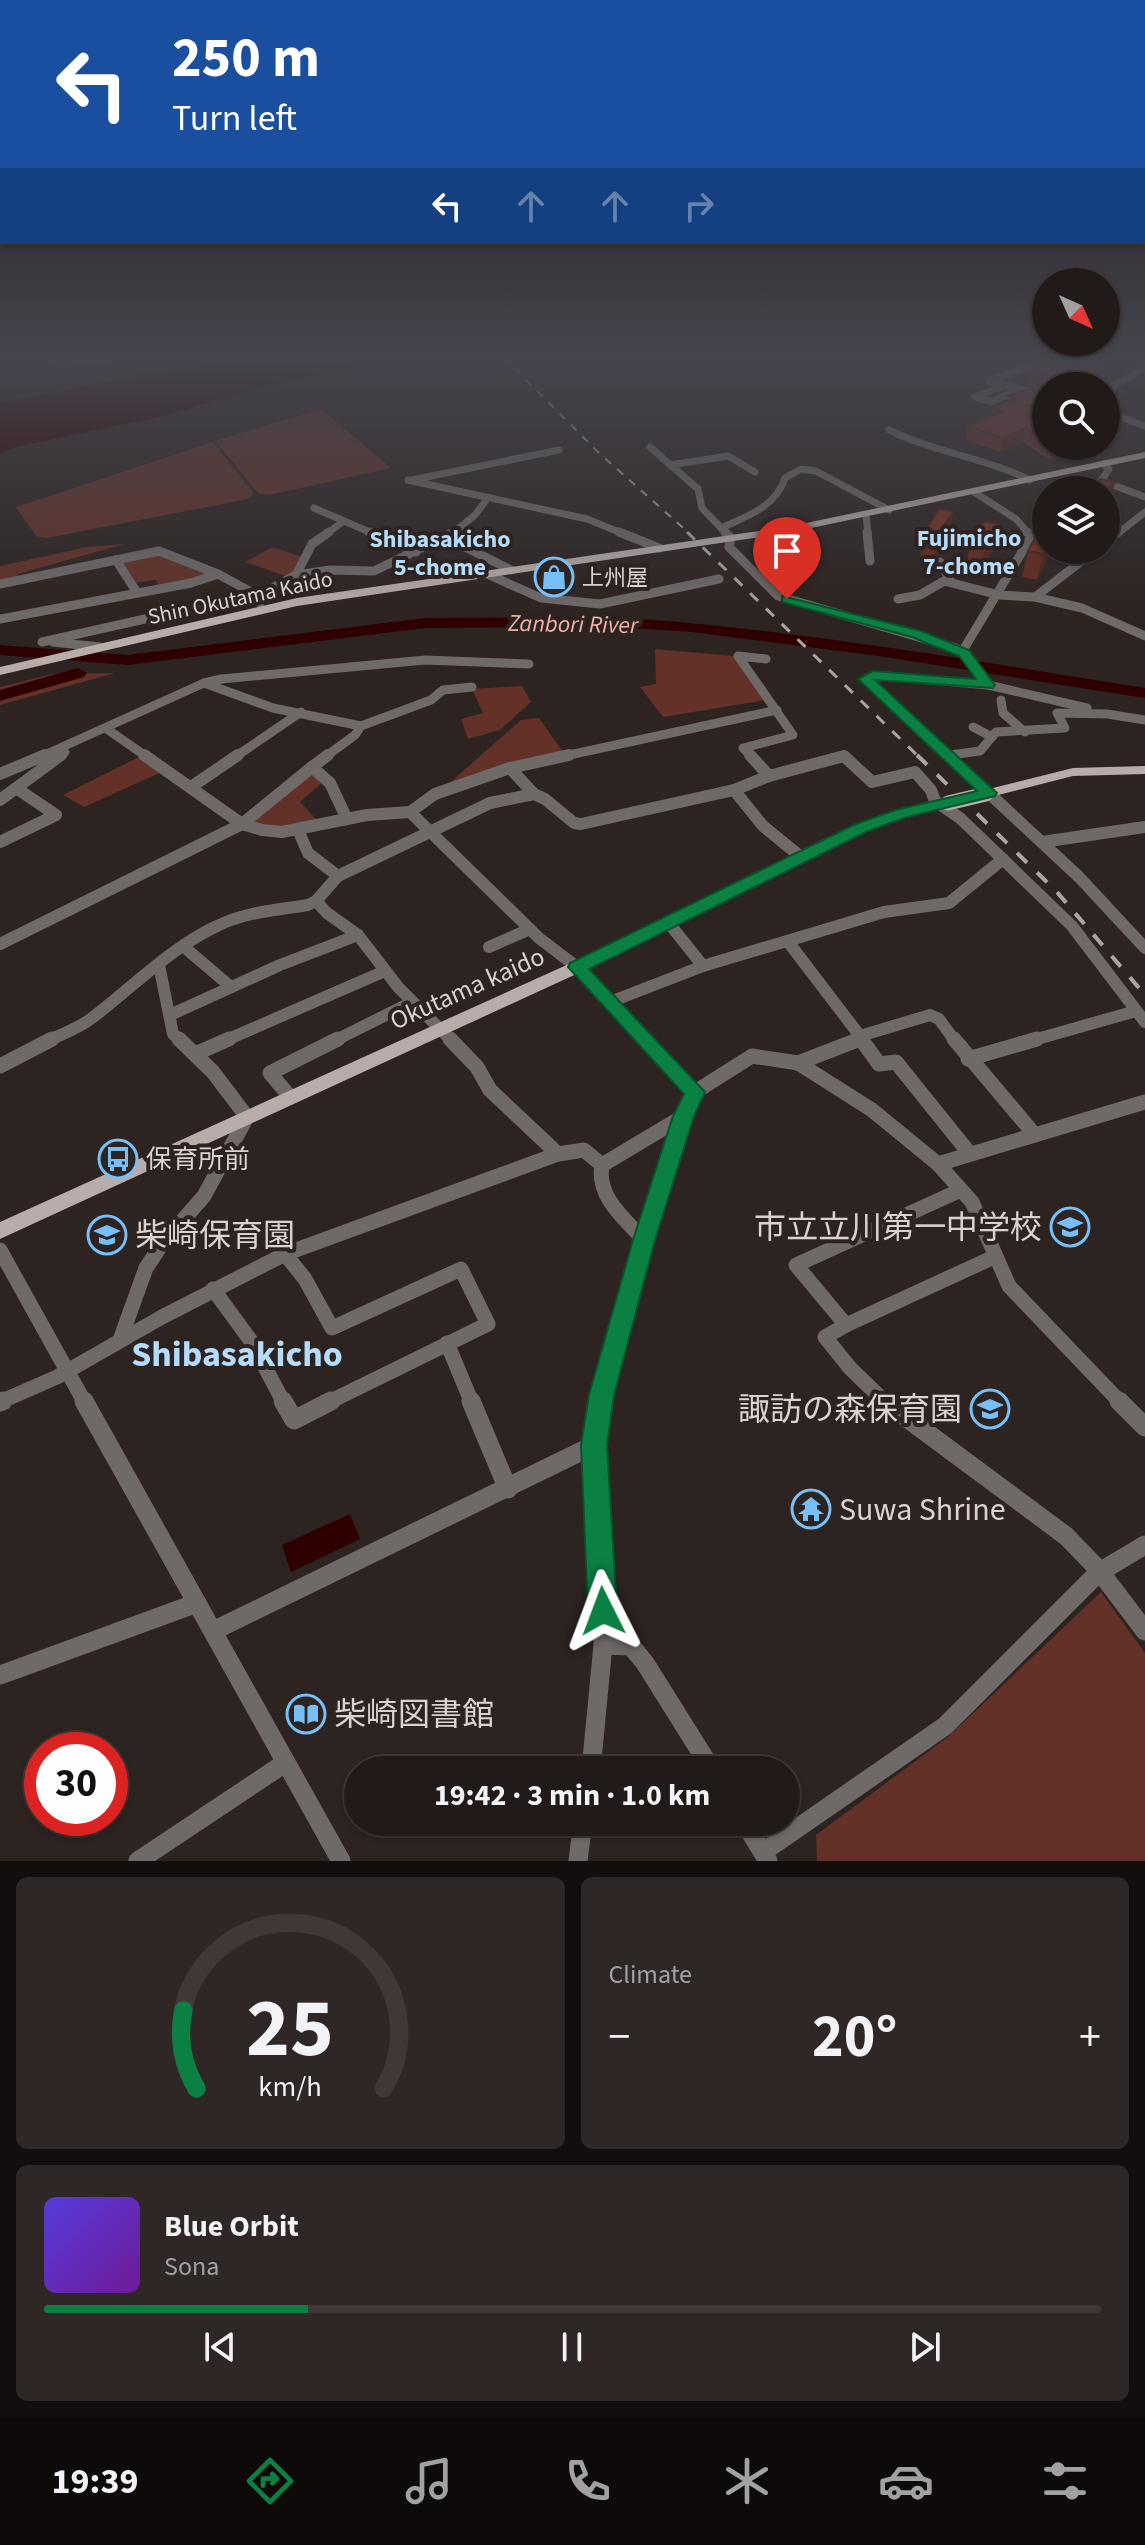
<!DOCTYPE html>
<html lang="en">
<head>
<meta charset="utf-8">
<style>
	:root { --surface:#221a18; --page:#2e2725; --text:#f1f3f6; --muted:#a2a1a2; --line:#3f3837; --accent:#0b8043 }
	body { margin:0; font-family:"Source Sans 3","Noto Sans JP",sans-serif; background:var(--page); color:var(--text); height:100vh; display:flex; flex-direction:column; font-size:30px; white-space:nowrap }
	* { box-sizing:border-box; margin:0 }
	p { font-size:26px; color:var(--muted) }
	.icon { flex:none; width:44px; height:44px; fill:none; stroke:currentColor; stroke-width:2; stroke-linecap:round; stroke-linejoin:round }
	.map { position:relative; height:1861px; overflow:hidden }
	.panel { display:flex; flex-direction:column; gap:16px; padding:16px; background:#130e0d; flex:1 }
	.panel>* { flex:none }
	.top-card { position:absolute; left:0px; top:0px; width:1146px; height:244px; box-shadow:0 2px 6px #0004,0 0 0 2px var(--line); background:#1a4fa0; color:#fff; overflow:hidden }
	.needle { width:52px; rotate:135deg }
	.controls { position:absolute; left:1032px; top:268px; display:grid; gap:16px }
	.controls a { display:grid; place-items:center; width:88px; height:88px; border-radius:50%; background:var(--surface); box-shadow:0 2px 6px #0004,0 0 0 2px var(--line); font-size:40px }
	.speed { position:absolute; left:24px; top:1732px; display:flex; gap:16px; font-size:40px; font-weight:700; text-align:center }
	.speed>* { display:grid; place-content:center; width:104px; height:104px; border-radius:50%; background:var(--surface); box-shadow:0 2px 6px #0004,0 0 0 2px var(--line); line-height:1 }
	.speed .limit { border:12px solid #d22; background:#fff; color:#111 }
	.pin { position:absolute; display:grid; place-items:center; width:68px; height:68px; color:#fff; margin:-82px -34px; border-radius:50% 50% 50% 0; rotate:-45deg; box-shadow:0 0 8px #0007 }
	.pin .icon { rotate:45deg }
	.me { position:absolute; width:88px; margin:-44px; rotate:357deg; stroke-linejoin:round; filter:drop-shadow(0 0 6px #0008) }
	.turn { display:flex; align-items:center; gap:28px; height:168px; padding:0 40px; font-size:36px }
	.turn .icon { width:104px; height:104px; stroke-width:2.5 }
	.turn b { display:block; font-size:56px; line-height:68px }
	.lanes { display:flex; align-items:center; height:76px; padding:0 40px; background:#0003; justify-content:center; gap:40px; direction:ltr }
	.lanes .off { opacity:.35 }
	.big { font-size:60px; font-weight:700; line-height:1.1 }
	.panel .card { flex:1; display:flex; flex-direction:column; justify-content:center; gap:12px; min-width:0; padding:0 28px; border-radius:12px; background:var(--page) }
	.panel .dial { align-items:center; gap:0 }
	.dial svg { height:208px; overflow:visible; fill:none; stroke:var(--line); stroke-width:7; stroke-linecap:round; text-anchor:middle }
	.dial text { fill:var(--text); stroke:none }
	.song { display:flex; align-items:center; gap:24px }
	.cover { width:96px; height:96px; border-radius:12px; background:linear-gradient(135deg,hsl(250 70% 55%),hsl(280 70% 35%)) }
	.played { height:8px; border-radius:4px; background:linear-gradient(90deg,var(--accent) 25%,var(--line) 25%) }
	.keys { display:flex; justify-content:space-around; direction:ltr }
	.heat { display:flex; justify-content:space-between; align-items:center; font-size:44px; direction:ltr }
	.panel .tiles { flex:1; display:grid; gap:16px; grid-template-columns:1fr 1fr }
	.card:last-child { grid-column:span 2 }
	.trip { position:absolute; left:344px; top:1756px; width:456px; height:80px; border-radius:40px; background:var(--surface); box-shadow:0 2px 6px #0004,0 0 0 2px var(--line); font-weight:700; line-height:80px; text-align:center }
	.tab-bar { display:flex; height:128px; justify-content:space-around; align-items:center; background:#0e0a0a; color:var(--muted) }
	.tab-bar .icon { width:56px; height:56px }
	.tab-bar .current { color:var(--accent) }
	.tab-bar b { font-size:36px; color:var(--text) }
	.map>svg:first-child { display:block }
</style>
</head>
<body>
<div class="map">
<svg width="1145" height="1861" viewBox="0 0 1145 1861">
	<rect width="100%" height="100%" fill="#2d2320"/>
	<g fill="#633127">
		<path d="M324 411 391 468 269 495 258 493 215 441 311 412Z"/>
		<path d="M213 442 254 494 248 499 47 538 36 536 16 507Z"/>
		<path d="M124 544 18 574 16 580 0 583V566L87 547Z"/>
		<path d="M273 547 302 557 289 577 245 562Z"/>
		<path d="M159 553 209 575 159 586 156 580 135 583 120 561Z"/>
		<path d="M655 649 734 656 765 700 663 717 640 687 656 684Z"/>
		<path d="M115 673 0 705V687L53 674Z"/>
		<path d="M522 686 531 702 500 730 468 739 461 719 483 713 472 689Z"/>
		<path d="M539 718 565 755 445 787 521 720Z"/>
		<path d="M141 756 162 772 84 807 63 795Z"/>
		<path d="M309 771 324 781 300 802 321 824 302 830 246 822Z"/>
		<path d="M1101 1592 1145 1653V1861H817L816 1835 948 1737Z"/>
	</g>
	<g fill="#2e0000">
		<path d="M230 357H409L279 383 159 417 16 447 0 453V403Z"/>
		<path d="M350 1514 360 1539 291 1572 282 1545Z"/>
	</g>
	<g fill="none" stroke-linecap="round" stroke-linejoin="round">
		<g fill="#2e0000" fill-rule="evenodd">
			<path d="M615 617C793 629 969 660 1145 688V698L879 656 692 632 615 627 425 628 128 665 0 655V645L128 655 425 618Z"/>
			<path d="M78 668 87 673 84 677 0 701V690Z"/>
		</g>
		<g stroke="#6f6968" stroke-width="7">
			<path d="M50 357 58 364 114 357"/>
			<path d="M1003 386 975 397 991 402 1020 390"/>
			<path d="M1106 390 1145 368"/>
			<path d="M1046 396 989 381 1054 357"/>
			<path d="M1106 412 1145 426"/>
			<path d="M889 430C934 452 985 458 1030 480"/>
			<path d="M650 447 698 489 702 508 727 534"/>
			<path d="M670 465 728 456 755 472"/>
			<path d="M408 480 587 519 624 534"/>
			<path d="M412 480 559 450"/>
			<path d="M1102 481 1145 497"/>
			<path d="M1095 490 1109 469 1104 464"/>
			<path d="M974 492 1016 519 1029 534"/>
			<path d="M314 508 374 534"/>
			<path d="M866 515 868 534"/>
			<path d="M721 528C746 517 776 507 785 478L801 469 816 471 889 510"/>
			<path d="M326 534 344 521"/>
			<path d="M452 534 475 515 487 499"/>
			<path d="M1031 534 1046 523"/>
			<path d="M1117 534 1145 512"/>
		</g>
		<g stroke="#6f6968" stroke-width="9">
			<path d="M369 532 416 552"/>
			<path d="M619 532 659 548"/>
			<path d="M725 532 731 538 729 547 778 596 956 648 964 653 988 685 886 676 866 679 950 757"/>
			<path d="M867 532 870 561"/>
			<path d="M1027 532 1030 535"/>
			<path d="M447 538 511 570"/>
			<path d="M1106 542 1119 532"/>
			<path d="M1096 550 1035 597 1082 608 1145 636"/>
			<path d="M116 560 136 591"/>
			<path d="M940 562 951 582"/>
			<path d="M487 574 541 598 600 604 719 579"/>
			<path d="M296 575 312 544 329 532"/>
			<path d="M0 584 159 551 218 574 255 594 260 603"/>
			<path d="M898 599 920 595 944 581 999 595 1035 597"/>
			<path d="M0 619 191 583 218 574"/>
			<path d="M42 642 265 592 296 575 330 570 374 571 454 532"/>
			<path d="M53 642 100 647"/>
			<path d="M962 652 1034 532"/>
			<path d="M204 683 273 708 361 726"/>
			<path d="M988 685 1087 708"/>
			<path d="M1001 700 1003 713 1025 732"/>
			<path d="M973 727 992 737"/>
			<path d="M107 729 147 757"/>
			<path d="M950 755 980 751 996 732 1065 728 1057 713 1107 714 1145 720"/>
			<path d="M40 757 204 683 221 679 425 660 529 664"/>
			<path d="M58 757 65 752"/>
			<path d="M235 757 301 712"/>
			<path d="M325 757 355 735 361 726 431 700 443 690 472 687"/>
			<path d="M560 757 777 710"/>
			<path d="M752 757 743 748 793 735 738 656 766 659"/>
			<path d="M839 757H845"/>
		</g>
		<g stroke="#6f6968" stroke-width="12">
			<path d="M144 755 242 824 312 767"/>
			<path d="M328 755 312 767 330 783 346 817"/>
			<path d="M750 755 769 776"/>
			<path d="M948 755 1079 877 1145 948"/>
			<path d="M510 768 534 794"/>
			<path d="M0 774 45 755"/>
			<path d="M191 787 238 755"/>
			<path d="M734 790 763 826 801 857"/>
			<path d="M0 800 61 755"/>
			<path d="M410 812 539 938 577 967 647 1041"/>
			<path d="M299 832 308 853 338 876"/>
			<path d="M0 842 56 815 16 788"/>
			<path d="M1042 842 1145 827"/>
			<path d="M316 901 327 913 358 935 398 987 452 1041"/>
			<path d="M668 922 703 966"/>
			<path d="M789 943 860 1036"/>
			<path d="M0 944 242 824 262 830 282 832 367 815 410 812 435 794 510 768 569 755"/>
			<path d="M183 946 231 987"/>
			<path d="M489 947 530 929"/>
			<path d="M159 965 173 1034 181 1041"/>
			<path d="M610 1002 703 966 884 912 949 903 1003 859"/>
			<path d="M170 1015 280 965 358 935"/>
			<path d="M48 1041C62 1034 79 1028 92 1018 133 987 170 948 217 926 245 912 277 910 308 905L316 901 338 876 490 803 534 794 545 799 574 823 581 824 734 790 769 776 844 756 872 782 915 772 931 790 935 801 960 818 1072 926 1145 1022"/>
			<path d="M224 1041 385 971"/>
			<path d="M334 1041 412 1002"/>
			<path d="M855 1041 861 1039 860 1036 930 1015 939 1019 955 1041"/>
			<path d="M1030 1041 1136 1011"/>
		</g>
		<g stroke="#6f6968" stroke-width="15">
			<path d="M450 1039 477 1067 490 1090 558 1154"/>
			<path d="M861 1039 879 1064 896 1062 970 1154"/>
			<path d="M954 1039 1035 1135"/>
			<path d="M195 1054 229 1039"/>
			<path d="M968 1059 1037 1039"/>
			<path d="M798 1063 872 1110 938 1164 1145 1102"/>
			<path d="M0 1066 52 1039"/>
			<path d="M695 1092 752 1056 798 1063 860 1039"/>
			<path d="M290 1097 270 1073 338 1039"/>
			<path d="M938 1164 972 1202 1009 1286 1121 1403"/>
			<path d="M602 1165 684 1116"/>
			<path d="M961 1190 796 1265 846 1325 994 1257"/>
			<path d="M0 1250 85 1403"/>
			<path d="M285 1254 305 1279 332 1328 461 1269 488 1324 327 1403"/>
			<path d="M213 1289 251 1341 284 1403"/>
			<path d="M846 1325 825 1337 850 1368 886 1403"/>
			<path d="M120 1340 146 1268 162 1244 204 1196 247 1117 213 1072 179 1039"/>
			<path d="M447 1343 472 1403"/>
			<path d="M0 1402 57 1377 162 1317 285 1254 558 1154 584 1150 602 1165C596 1197 625 1219 644 1240"/>
			<path d="M601 1403 644 1240 684 1116 695 1092 645 1039"/>
		</g>
		<g stroke="#6f6968" stroke-width="19">
			<path d="M84 1401 341 1861"/>
			<path d="M283 1401 294 1420 331 1401"/>
			<path d="M471 1401 508 1489"/>
			<path d="M884 1401 1066 1536 1098 1569 1145 1631"/>
			<path d="M1119 1401 1145 1427"/>
			<path d="M0 1402 3 1401"/>
			<path d="M213 1631 594 1445"/>
			<path d="M603 1645 631 1646 645 1663 712 1770"/>
			<path d="M0 1675 197 1603"/>
			<path d="M591 1770 603 1645 594 1445 601 1401"/>
			<path d="M744 1822 768 1861"/>
			<path d="M763 1852 945 1726 1098 1573 1145 1545"/>
			<path d="M138 1861 285 1763"/>
			<path d="M578 1861 583 1822"/>
		</g>
		<g fill="#b9adaa" fill-rule="evenodd">
			<path d="M1145 452V458L787 533 297 606 0 675V667L297 598 787 527Z"/>
			<path d="M1145 766V774L1073 776 986 798 979 794 981 791 1073 768Z"/>
			<path d="M948 799 955 803 953 806 907 817 867 831 583 971 0 1239V1222L571 963 857 825 897 811Z"/>
		</g>
		<path stroke="#aca4a2" stroke-width="2" stroke-dasharray="8 8" stroke-linecap="butt" d="M503 357 599 453 690 534"/>
		<path stroke="#aca4a2" stroke-width="3" stroke-dasharray="11 11" stroke-linecap="butt" d="M687 532 919 757"/>
		<path stroke="#aca4a2" stroke-width="4" stroke-dasharray="14 14" stroke-linecap="butt" d="M917 755 1057 892 1145 995"/>
		<path stroke="#b9adaa" stroke-width="15" d="M948 803 986 794"/>
	</g>
	<g fill="#652a1f">
		<path d="M1102 370 1076 386H1046V411L1045 412H1046V446H1077L1075 455 1051 461 1023 442 1000 452 966 440 968 426 991 416 993 408 1007 402 1008 396 1034 386 1027 384 1030 371Z"/>
		<path d="M953 512 949 537 933 560 920 558 924 533Z"/>
		<path d="M999 524 993 549 980 574 965 571 970 546Z"/>
		<path d="M1046 550 1037 580 1022 577 1028 551Z"/>
	</g>
	<g fill="#532219">
		<path d="M1105 357 1102 370 1076 386H1057Z"/>
		<path d="M1046 399V411L1024 420 1026 406Z"/>
		<path d="M1026 428 1023 442 1000 452 1003 438Z"/>
		<path d="M1055 446H1077L1075 455 1051 461Z"/>
		<path d="M1115 483 1108 508 1106 509V490Z"/>
		<path d="M953 512 949 537 933 560 937 535Z"/>
		<path d="M999 524 993 549 980 574 985 548Z"/>
		<path d="M1046 550H1052L1037 580 1043 554Z"/>
	</g>
	<g fill="#763124" stroke="#532219" stroke-width="2">
		<path d="M1105 357 1057 386H1054L1055 382 1053 377 1030 371 1053 358Z"/>
		<path d="M1036 386 1046 387V399L1026 406 1046 412V441L1026 428 1003 438 968 426 1003 411 993 408 1015 398 1008 396Z"/>
		<path d="M1101 479 1115 483 1105 490H1086Z"/>
		<path d="M939 509 953 512 937 535 924 533Z"/>
		<path d="M1046 517V549L1043 554 1028 551Z"/>
		<path d="M984 522 999 524 985 548 970 546Z"/>
	</g>
	<linearGradient id="sky" x2="0" y2="1"><stop stop-color="#191312"/><stop offset="0.58" stop-color="#46454e"/><stop offset="1" stop-color="#46454e" stop-opacity="0"/></linearGradient>
	<rect width="1145" height="618" fill="url(#sky)"/>
	<path fill="#0b8043" stroke="#07532c" stroke-width="2" d="M782 596 921 631 969 650 995 685 993 688 875 680 997 793 995 796 907 817 868 831 589 969 705 1092 694 1116 655 1240 614 1395 607 1445 617 1611 613 1621 603 1626 593 1621 588 1611 581 1445 589 1395 633 1240 673 1116 684 1094 568 967 570 963 856 824 896 810 977 791 858 679 873 671 976 679 959 656 912 637 782 602Z"/>
	<defs>
		<g id="shop-ring" transform="scale(2)"><circle r="9.5" fill="#2d2320" stroke="#77c0f7" stroke-width="1.5"/><path d="M-5-2.5h2.3a2.7 3.5 0 0 1 5.4 0H5L5.5 6h-11ZM-1.5-2.5h3a1.5 2.3 0 0 0-3 0Z" fill="#77c0f7"/></g>
		<g id="bus-ring" transform="scale(2)"><circle r="9.5" fill="#2d2320" stroke="#77c0f7" stroke-width="1.5"/><path d="M-5-6H5V4H4V6H2V4H-2V6H-4V4H-5ZM-3.5-4V0h7V-4ZM-3.5 1.2v1.5H-2V1.2ZM2 1.2v1.5H3.5V1.2Z" fill="#77c0f7"/></g>
		<g id="school-ring" transform="scale(2)"><circle r="9.5" fill="#2d2320" stroke="#77c0f7" stroke-width="1.5"/><path d="M0-5L7-2L0 1L-7-2ZM-4 1L0 2.5L4 1V4Q0 6-4 4Z" fill="#77c0f7"/></g>
		<g id="temple-ring" transform="scale(2)"><circle r="9.5" fill="#2d2320" stroke="#77c0f7" stroke-width="1.5"/><path d="M0-6L5-2H3V0L6.5 2.5H4V6H1.5V3h-3V6H-4V2.5H-6.5L-3 0V-2H-5Z" fill="#77c0f7"/></g>
		<g id="library-ring" transform="scale(2)"><circle r="9.5" fill="#2d2320" stroke="#77c0f7" stroke-width="1.5"/><path d="M-6-4Q-3-5.5-.7-3.5V5Q-3 3-6 4ZM6-4Q3-5.5 .7-3.5V5Q3 3 6 4Z" fill="#77c0f7"/></g>
	</defs>
	<g fill-rule="evenodd">
		<use href="#shop-ring" x="554" y="577"/>
		<use href="#bus-ring" x="118" y="1159"/>
		<use href="#school-ring" x="1070" y="1227"/>
		<use href="#school-ring" x="107" y="1235"/>
		<use href="#school-ring" x="990" y="1409"/>
		<use href="#temple-ring" x="811" y="1509"/>
		<use href="#library-ring" x="306" y="1714"/>
	</g>
	<g text-anchor="middle" stroke-width="8" stroke-linejoin="round" paint-order="stroke">
		<g font-size="22" fill="#d9d2d0" stroke="#2d2320" text-anchor="start">
			<text x="582" y="585">上州屋</text>
		</g>
		<g font-size="22" fill="#d9d2d0" stroke="#2d2320">
			<text transform="translate(240 597) rotate(-12)" y="8">Shin Okutama Kaido</text>
		</g>
		<g font-size="24" font-weight="bold" fill="#b5dcfb" stroke="#2d2320">
			<text x="969" y="546">Fujimicho<tspan x="969" dy="28">7-chome</tspan></text>
			<text x="440" y="547">Shibasakicho<tspan x="440" dy="28">5-chome</tspan></text>
		</g>
		<g font-size="24" font-style="italic" fill="#f3b3a5" stroke="#2d2320">
			<text transform="translate(573 624) rotate(1)" y="8">Zanbori River</text>
		</g>
		<g font-size="26" fill="#d9d2d0" stroke="#2d2320">
			<text transform="translate(467 988) rotate(-24)" y="9">Okutama kaido</text>
		</g>
		<g font-size="26" fill="#d9d2d0" stroke="#2d2320" text-anchor="start">
			<text x="146" y="1168">保育所前</text>
		</g>
		<g font-size="32" fill="#d9d2d0" stroke="#2d2320" text-anchor="start">
			<text x="1042" y="1238" text-anchor="end">市立立川第一中学校</text>
			<text x="135" y="1246">柴崎保育園</text>
			<text x="962" y="1420" text-anchor="end">諏訪の森保育園</text>
			<text x="839" y="1520">Suwa Shrine</text>
			<text x="334" y="1725">柴崎図書館</text>
		</g>
		<g font-size="36" font-weight="bold" fill="#b5dcfb" stroke="#2d2320">
			<text x="237" y="1366">Shibasakicho</text>
		</g>
	</g>
</svg>
<div class="controls">
<a><svg class="needle" viewBox="-14 -14 28 28"><path d="M0-13l5 13h-10z" fill="#e53935"/><path d="M0 13l5-13h-10z" fill="#a2a1a2"/></svg></a>
<a><svg class="icon" aria-label="search" viewBox="0 0 24 24"><circle cx="10" cy="10" r="6"/><path d="M15 15l6 6"/></svg></a>
<a><svg class="icon" aria-label="layers" viewBox="0 0 24 24"><path d="M12 4l9 5-9 5-9-5zM3 14l9 5 9-5"/></svg></a>
</div>
<div class="speed"><div class="limit">30</div></div>
<div class="pin" style="left:787px;top:599px;background:#d93025"><svg class="icon" aria-label="arrive" viewBox="0 0 24 24"><path d="M6 21V4h12l-3 4 3 4H6"/></svg></div>
<svg class="me" style="left:603px;top:1611px" viewBox="-20 -20 40 40"><path d="M0-17L14 15 0 8-14 15z" fill="#0b8043" stroke="#fff" stroke-width="4"/></svg>
<div class="trip">19:42 · 3 min · 1.0 km</div>
<div class="top-card">
<div class="turn"><svg class="icon" aria-label="left" viewBox="0 0 24 24"><path d="M17 20v-9H6M10 6l-5 5 5 5"/></svg><div><b>250 m</b>Turn left</div></div>
<div class="lanes"><svg class="icon" aria-label="left" viewBox="0 0 24 24"><path d="M17 20v-9H6M10 6l-5 5 5 5"/></svg><svg class="icon off" aria-label="ahead" viewBox="0 0 24 24"><path d="M12 20V5M6 11l6-6 6 6"/></svg><svg class="icon off" aria-label="ahead" viewBox="0 0 24 24"><path d="M12 20V5M6 11l6-6 6 6"/></svg><svg class="icon off" aria-label="right" viewBox="0 0 24 24"><path d="M7 20v-9h11M14 6l5 5-5 5"/></svg></div>
</div>
</div>
<section class="panel">
<div class="tiles">
<div class="card dial"><svg viewBox="0 0 100 80">
<path d="M14 69A42 42 0 1 1 86 69"/>
<path d="M14 69A42 42 0 0 1 9 39" stroke="#0b8043"/>
<text x="50" y="56" font-size="32" font-weight="700">25</text>
<text x="50" y="72" font-size="11">km/h</text>
</svg></div>
<div class="card"><p>Climate</p>
<div class="heat"><a>−</a><b class="big">20°</b><a>+</a></div>
</div>
<div class="card">
<div class="song"><i class="cover"></i><div><b>Blue Orbit</b><p>Sona</p></div></div>
<div class="played"></div>
<div class="keys"><svg class="icon" aria-label="previous" viewBox="0 0 24 24"><path d="M18 5L8 12l10 7zM5 5v14"/></svg><svg class="icon" aria-label="pause" viewBox="0 0 24 24"><path d="M8 5v14M16 5v14"/></svg><svg class="icon" aria-label="next" viewBox="0 0 24 24"><path d="M6 5l10 7-10 7zM19 5v14"/></svg></div>
</div>
</div>
</section>
<nav class="tab-bar">
<b>19:39</b>
<svg class="icon current" aria-label="directions" viewBox="0 0 24 24"><path d="M12 3l9 9-9 9-9-9zM9 14v-3h6M13 9l2 2-2 2"/></svg>
<svg class="icon" aria-label="music" viewBox="0 0 24 24"><path d="M9 18V5l10-2v13"/><circle cx="6" cy="18" r="3"/><circle cx="16" cy="16" r="3"/></svg>
<svg class="icon" aria-label="phone" viewBox="0 0 24 24"><path d="M5 4h4l2 5-3 2q2 4 5 5l2-3 5 2v4C11 20 4 13 5 4z"/></svg>
<svg class="icon" aria-label="climate" viewBox="0 0 24 24"><path d="M12 3v18M4 7l16 10M4 17L20 7"/></svg>
<svg class="icon" aria-label="car" viewBox="0 0 24 24"><path d="M5 17H2v-5l4-1 3-4h7l3 4 3 1v5h-3M9 17h6M6 11h13"/><circle cx="7" cy="17" r="2"/><circle cx="17" cy="17" r="2"/></svg>
<svg class="icon" aria-label="filters" viewBox="0 0 24 24"><path d="M4 7h16M4 17h16"/><circle cx="9" cy="7" r="2"/><circle cx="15" cy="17" r="2"/></svg>
</nav>
</body>
</html>
